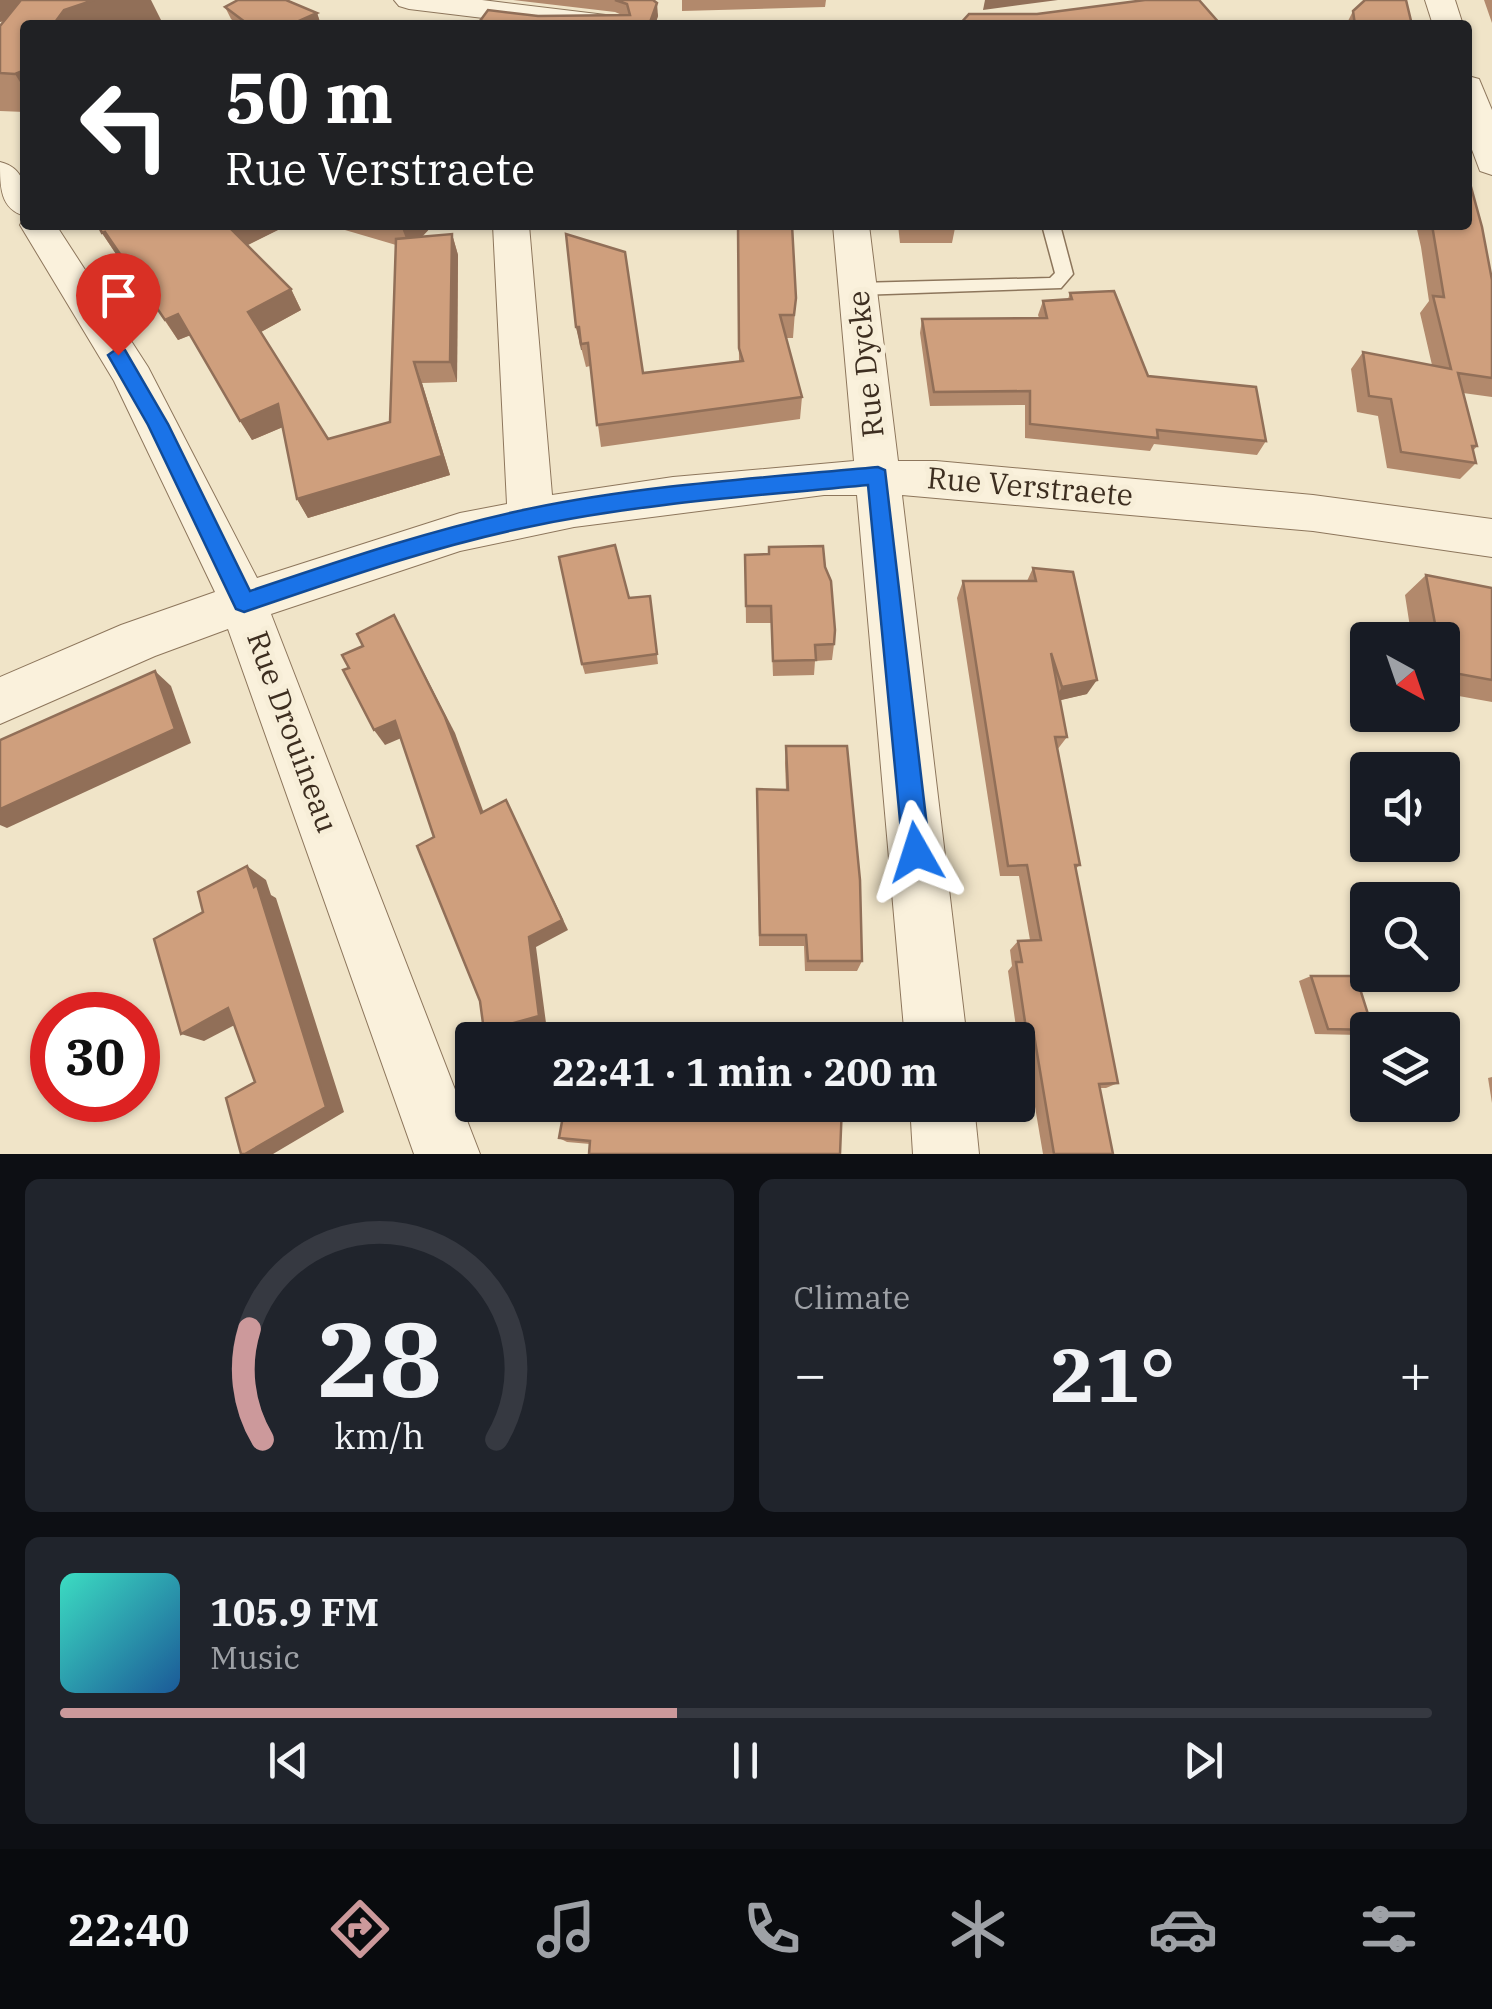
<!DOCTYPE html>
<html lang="en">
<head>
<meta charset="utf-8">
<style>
	:root { --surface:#171b24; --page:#20242c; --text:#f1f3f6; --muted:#9ea1a6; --line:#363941; --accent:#cc999b }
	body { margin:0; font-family:"IBM Plex Serif",serif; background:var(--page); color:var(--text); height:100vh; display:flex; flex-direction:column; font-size:38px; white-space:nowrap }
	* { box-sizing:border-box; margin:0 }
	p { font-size:32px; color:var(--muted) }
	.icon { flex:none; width:55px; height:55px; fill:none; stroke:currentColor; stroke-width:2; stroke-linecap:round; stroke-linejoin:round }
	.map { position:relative; height:1154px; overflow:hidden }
	.panel { display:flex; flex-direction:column; gap:25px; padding:25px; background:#0d0f14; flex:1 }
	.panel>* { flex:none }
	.guide { position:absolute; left:20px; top:20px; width:1452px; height:210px; border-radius:10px; box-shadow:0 2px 8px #0004; background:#202124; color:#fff; overflow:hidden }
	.needle { width:65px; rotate:140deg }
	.tools { position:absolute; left:1350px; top:622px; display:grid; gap:20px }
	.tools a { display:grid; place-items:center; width:110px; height:110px; border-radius:10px; background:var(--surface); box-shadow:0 2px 8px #0004; font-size:50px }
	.speed { position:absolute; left:30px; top:992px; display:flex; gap:20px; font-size:50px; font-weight:700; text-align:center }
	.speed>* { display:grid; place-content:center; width:130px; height:130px; border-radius:50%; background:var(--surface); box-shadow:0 2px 8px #0004; line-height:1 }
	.speed .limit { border:15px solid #d22; background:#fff; color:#111 }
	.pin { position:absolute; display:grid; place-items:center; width:85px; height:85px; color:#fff; margin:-102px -42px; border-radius:50% 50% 50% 0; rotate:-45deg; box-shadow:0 0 10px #0007 }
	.pin .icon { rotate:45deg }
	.me { position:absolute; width:110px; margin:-55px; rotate:354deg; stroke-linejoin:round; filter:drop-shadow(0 0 8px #0008) }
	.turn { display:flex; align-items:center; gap:35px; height:210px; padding:0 40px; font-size:45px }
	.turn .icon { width:130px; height:130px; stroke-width:2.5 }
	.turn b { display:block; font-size:70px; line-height:85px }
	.big { font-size:75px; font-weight:700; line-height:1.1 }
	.panel .widget { flex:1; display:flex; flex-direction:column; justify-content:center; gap:15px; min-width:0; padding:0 35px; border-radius:15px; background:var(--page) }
	.panel .dial { align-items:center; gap:0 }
	.dial svg { height:260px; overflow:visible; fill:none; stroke:var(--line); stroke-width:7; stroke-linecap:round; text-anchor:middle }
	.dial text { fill:var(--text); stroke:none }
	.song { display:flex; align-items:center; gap:30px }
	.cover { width:120px; height:120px; border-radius:15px; background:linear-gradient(135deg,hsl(170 70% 55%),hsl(210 70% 35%)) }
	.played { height:10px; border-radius:5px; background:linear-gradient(90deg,var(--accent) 45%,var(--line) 45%) }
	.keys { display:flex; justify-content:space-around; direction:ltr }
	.heat { display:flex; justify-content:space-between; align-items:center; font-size:55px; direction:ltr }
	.panel .tiles { flex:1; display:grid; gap:25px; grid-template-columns:1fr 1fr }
	.widget:last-child { grid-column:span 2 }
	.trip { position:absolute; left:455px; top:1022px; width:580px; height:100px; border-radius:10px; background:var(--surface); box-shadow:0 2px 8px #0004; font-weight:700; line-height:100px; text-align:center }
	.dock { display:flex; height:160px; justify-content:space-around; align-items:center; background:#090b0e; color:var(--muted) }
	.dock .icon { width:70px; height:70px }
	.dock .active { color:var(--accent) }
	.dock b { font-size:45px; color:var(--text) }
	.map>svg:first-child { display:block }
</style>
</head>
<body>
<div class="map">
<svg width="1492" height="1154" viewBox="0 0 1492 1154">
	<rect width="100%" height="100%" fill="#f0e4c8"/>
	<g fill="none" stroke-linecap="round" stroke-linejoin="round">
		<g stroke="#8d765c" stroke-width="3">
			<path id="service" d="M1042 225H1060L1073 274 1061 288 858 295 849 289 858 283 1050 278 1055 273Z"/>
		</g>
		<g stroke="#8d765c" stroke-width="2">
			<g id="minor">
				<path d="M394 0H482L614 16 625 19 629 25H540L409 9 399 6Z"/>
				<path d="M1425 0H1455L1463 25H1433Z"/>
				<path d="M1468 76 1479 79 1492 110V175L1480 171 1468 139Z"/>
				<path d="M0 162C28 169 25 192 25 216 0 209 0 187 0 162Z"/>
				<path d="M25 217V225H56L148 367 257 578 460 513 507 504 493 225H529L552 495 673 477 854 461 833 225H869L898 461H936L1313 495 1492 519V557L1313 531 902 495 967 1040H905L857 495H824L574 527 460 551 271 614 480 1154H414L228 629 155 656 0 724V677L121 625 215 592 114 381 20 225Z"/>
				<path d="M910 1105H974L979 1154H913Z"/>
			</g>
		</g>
		<use href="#service" fill="#faf1dc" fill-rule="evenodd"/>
		<use href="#minor" fill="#faf1dc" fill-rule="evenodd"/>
	</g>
	<g fill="#b2896c">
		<path d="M0 0 162 22 25 25V112L0 111V26L5 21 0 22Z"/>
		<path d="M513 0H653L658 16 655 25H477L538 16 622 15 615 12Z"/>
		<path d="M682 0H826L825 7 682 11Z"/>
		<path d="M1484 0H1492V23Z"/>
		<path d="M225 7 317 13 321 25H238L231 19Z"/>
		<path d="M1353 11 1412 25H1346Z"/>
		<path d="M288 225 247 245 291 289 301 310 261 332 328 439 390 422 396 245 328 225H433L422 237 452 234 458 255 457 382 422 383 450 475 308 518 297 499 283 427 252 440 190 335 178 340 119 253 116 254 102 233Z"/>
		<path d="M738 225 796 298 793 338H786L802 397 800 419 601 447 590 366 586 367 576 327 643 373 739 361Z"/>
		<path d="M898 225H955V228L952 243H900Z"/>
		<path d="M1416 225H1468L1492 280V397L1463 393 1477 446 1473 451 1476 463 1460 479 1387 468 1378 416 1357 412 1351 369 1363 352 1432 365 1420 313 1429 301 1421 247Z"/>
		<path d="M1070 293 1148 376 1266 441 1257 455 1154 444 1150 451 1025 438V405L930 406 920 333 922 319 1039 318 1038 315 1043 301 1068 299Z"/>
		<path d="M745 555 825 567 834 644 832 660 815 661 814 675 773 676 771 623H746Z"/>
		<path d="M1033 568 1087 694 1060 700 1067 737 1057 750 1080 865 1075 869 1118 1083 1106 1088H1100L1113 1154H1043L1024 1042 1018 1041 1008 971 1012 966 1010 950 1018 941 1030 940 1019 876H1000L957 598 963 581H1027Z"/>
		<path d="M1426 575 1492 588V702L1442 693V640H1412L1405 595Z"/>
		<path d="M650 596 658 664 585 674 582 664 629 598Z"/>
		<path d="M786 746 862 961 857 971H805L804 946H759L757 789 786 790 785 763Z"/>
		<path d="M1311 976 1368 1030V1033L1359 1035 1315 1034 1299 981Z"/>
		<path d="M1492 1077V1103L1488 1078Z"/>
		<path d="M842 1105 590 1144 567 1142 559 1138Z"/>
	</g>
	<g fill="#916f58">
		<path d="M0 0H151L162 22 154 25H53L52 3 0 22Z"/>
		<path d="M985 0H1058L983 10Z"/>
		<path d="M657 3 658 16 655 25H649Z"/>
		<path d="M317 13 321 25H290Z"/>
		<path d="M25 70V90L15 74Z"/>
		<path d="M234 225H288L240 249 229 227Z"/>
		<path d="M405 225H433L410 249 402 228Z"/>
		<path d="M105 232 119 253 116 254 102 233Z"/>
		<path d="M452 234 458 255 457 382 450 362Z"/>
		<path d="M291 289 301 310 259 333 248 312Z"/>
		<path d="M178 314 191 335 178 340 165 320Z"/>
		<path d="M576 327H579L582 350H581Z"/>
		<path d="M414 362 422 383 450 475 308 518 297 499 442 456Z"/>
		<path d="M278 404 290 424 252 440 240 421Z"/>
		<path d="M394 615 455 733 489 827 481 813Z"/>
		<path d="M155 671 171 686 191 743 7 828 0 825V809Z"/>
		<path d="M1097 680 1087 694 1053 702 1062 687Z"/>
		<path d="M395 721 406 736 385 745 374 730Z"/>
		<path d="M506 800 568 930 536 947 546 1023 493 1038 484 1031Z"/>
		<path d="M247 866 266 880 271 895 276 898 344 1112 273 1154H245L326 1107Z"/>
		<path d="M228 1008 250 1017 204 1041 181 1034Z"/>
	</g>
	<g fill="#cf9f7d" stroke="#916f58" stroke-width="2.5">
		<path d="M21 0H94L64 10 53 25H25V70L15 74 0 73V26Z"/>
		<path d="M238 0H286L317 13 290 25H249L225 7Z"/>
		<path d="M615 0H653L657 3 649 25H477L488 10 538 16 630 15 627 4Z"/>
		<path d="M1145 0H1199L1221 25H959L969 14H1037Z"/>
		<path d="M1365 0H1406L1412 25H1355L1353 11Z"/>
		<path d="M1468 176 1482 227 1492 280V378L1458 373 1477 446H1472L1476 463 1401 452 1391 399 1369 396 1363 352 1451 369 1433 296 1444 297 1432 225H1468Z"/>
		<path d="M98 225H234L229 227 291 289 248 312 328 439 390 422 396 239 452 234 450 362H414L442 456 297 499 278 404 240 421 178 314 165 320 105 232 102 233Z"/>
		<path d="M738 225H792L796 298 794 315H780L802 397 597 425 588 343 581 344 579 327H576L566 234 625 252 643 373 743 361 739 348Z"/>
		<rect x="902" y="225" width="53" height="3"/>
		<path d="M1114 291 1148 376 1256 387 1266 441 1157 430 1158 438 1030 424V391L934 392 922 319 1047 318 1043 301 1072 299 1070 293Z"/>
		<path d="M615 545 629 598 650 596 657 654 582 664 559 557Z"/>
		<path d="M823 546 825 567 831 581 835 630 834 644 815 645 816 660 773 661 771 606H746L745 555 769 554V547Z"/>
		<path d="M1033 568 1073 572 1097 680 1062 687 1051 653 1067 737H1055L1080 865H1075L1118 1083 1099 1084 1113 1154H1054L1034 1035H1027L1016 962H1022L1018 941 1041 940 1027 865 1008 866 963 581H1036Z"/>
		<path d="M1426 575 1492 588V680L1443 671 1442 640H1438Z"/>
		<path d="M394 615 445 717 481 813 506 800 562 920 529 937 539 1016 484 1031 480 1001 417 846 434 837 395 721 374 730 343 670 349 668 342 655 363 646 357 634Z"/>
		<path d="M155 671 175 729 0 809V740Z"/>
		<path d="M786 746H847L860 880 862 961H808L806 935H760L757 789 788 790Z"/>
		<path d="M247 866 254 887 257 885 326 1107 245 1154H241L226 1098 255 1082 228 1008 181 1034 154 939 203 912 198 892Z"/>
		<path d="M1311 976H1356L1373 1030 1328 1029Z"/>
		<path d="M565 1105H842L840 1154H589L590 1141 559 1138Z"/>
	</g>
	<path fill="#1a73e8" stroke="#114b97" stroke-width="2.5" d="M118 348 125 350 168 424 250 591C342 560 433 529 528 509 643 485 761 478 878 467L885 470 930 852 926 861 916 865 907 861 903 852 868 485C755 496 640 503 528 527 431 547 338 580 244 612L236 609 148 425 108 355Z"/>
	<g text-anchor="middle" stroke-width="10" stroke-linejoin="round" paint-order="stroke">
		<g font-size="30" fill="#3d2e20" stroke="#f7eed8">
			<text transform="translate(866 364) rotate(-96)" y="10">Rue Dycke</text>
			<text transform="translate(1030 487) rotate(5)" y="10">Rue Verstraete</text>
			<text transform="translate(292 732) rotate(70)" y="10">Rue Drouineau</text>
		</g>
	</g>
</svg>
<div class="tools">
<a><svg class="needle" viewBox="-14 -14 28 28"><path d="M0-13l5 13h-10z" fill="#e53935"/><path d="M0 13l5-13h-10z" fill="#9ea1a6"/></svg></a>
<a><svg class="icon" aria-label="sound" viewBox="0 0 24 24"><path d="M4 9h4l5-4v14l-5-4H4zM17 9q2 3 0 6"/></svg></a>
<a><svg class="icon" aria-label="search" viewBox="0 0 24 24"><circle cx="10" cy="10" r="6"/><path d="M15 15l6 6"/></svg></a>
<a><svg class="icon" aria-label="layers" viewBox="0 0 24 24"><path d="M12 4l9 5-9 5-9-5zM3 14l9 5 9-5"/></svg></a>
</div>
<div class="speed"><div class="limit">30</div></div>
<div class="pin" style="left:118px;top:355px;background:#d93025"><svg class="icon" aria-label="arrive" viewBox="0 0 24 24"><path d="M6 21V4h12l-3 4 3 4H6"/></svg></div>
<svg class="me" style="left:916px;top:852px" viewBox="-20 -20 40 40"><path d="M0-17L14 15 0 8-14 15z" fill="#1a73e8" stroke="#fff" stroke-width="4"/></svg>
<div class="trip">22:41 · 1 min · 200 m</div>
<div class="guide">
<div class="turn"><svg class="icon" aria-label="left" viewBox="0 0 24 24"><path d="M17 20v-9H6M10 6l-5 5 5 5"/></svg><div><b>50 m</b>Rue Verstraete</div></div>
</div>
</div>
<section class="panel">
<div class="tiles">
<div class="widget dial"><svg viewBox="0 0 100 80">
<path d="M14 69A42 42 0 1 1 86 69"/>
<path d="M14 69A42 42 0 0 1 10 35" stroke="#cc999b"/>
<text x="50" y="56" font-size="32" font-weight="700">28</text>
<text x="50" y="72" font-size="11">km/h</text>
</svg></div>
<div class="widget"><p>Climate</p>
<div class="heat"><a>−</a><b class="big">21°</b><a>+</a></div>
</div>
<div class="widget">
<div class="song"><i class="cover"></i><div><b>105.9 FM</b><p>Music</p></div></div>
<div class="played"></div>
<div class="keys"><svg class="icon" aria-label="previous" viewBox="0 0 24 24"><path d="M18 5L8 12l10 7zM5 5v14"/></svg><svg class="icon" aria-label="pause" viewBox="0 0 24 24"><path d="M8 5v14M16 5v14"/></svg><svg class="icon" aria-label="next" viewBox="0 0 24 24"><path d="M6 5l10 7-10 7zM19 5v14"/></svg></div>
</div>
</div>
</section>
<nav class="dock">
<b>22:40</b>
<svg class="icon active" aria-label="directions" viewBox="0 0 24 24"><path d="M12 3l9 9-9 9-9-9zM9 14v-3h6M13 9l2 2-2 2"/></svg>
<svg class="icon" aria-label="music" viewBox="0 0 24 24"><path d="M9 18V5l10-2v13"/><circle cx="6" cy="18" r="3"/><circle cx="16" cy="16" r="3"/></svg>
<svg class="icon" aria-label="phone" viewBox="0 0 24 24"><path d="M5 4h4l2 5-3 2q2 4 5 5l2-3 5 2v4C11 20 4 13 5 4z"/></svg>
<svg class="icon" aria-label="climate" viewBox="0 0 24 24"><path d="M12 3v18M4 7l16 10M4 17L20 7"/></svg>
<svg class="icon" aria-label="car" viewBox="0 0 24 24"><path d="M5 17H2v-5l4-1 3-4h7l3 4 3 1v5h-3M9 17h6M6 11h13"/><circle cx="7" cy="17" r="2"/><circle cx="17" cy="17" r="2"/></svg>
<svg class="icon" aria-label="filters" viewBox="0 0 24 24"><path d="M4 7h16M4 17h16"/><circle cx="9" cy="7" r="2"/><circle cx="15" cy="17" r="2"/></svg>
</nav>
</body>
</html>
